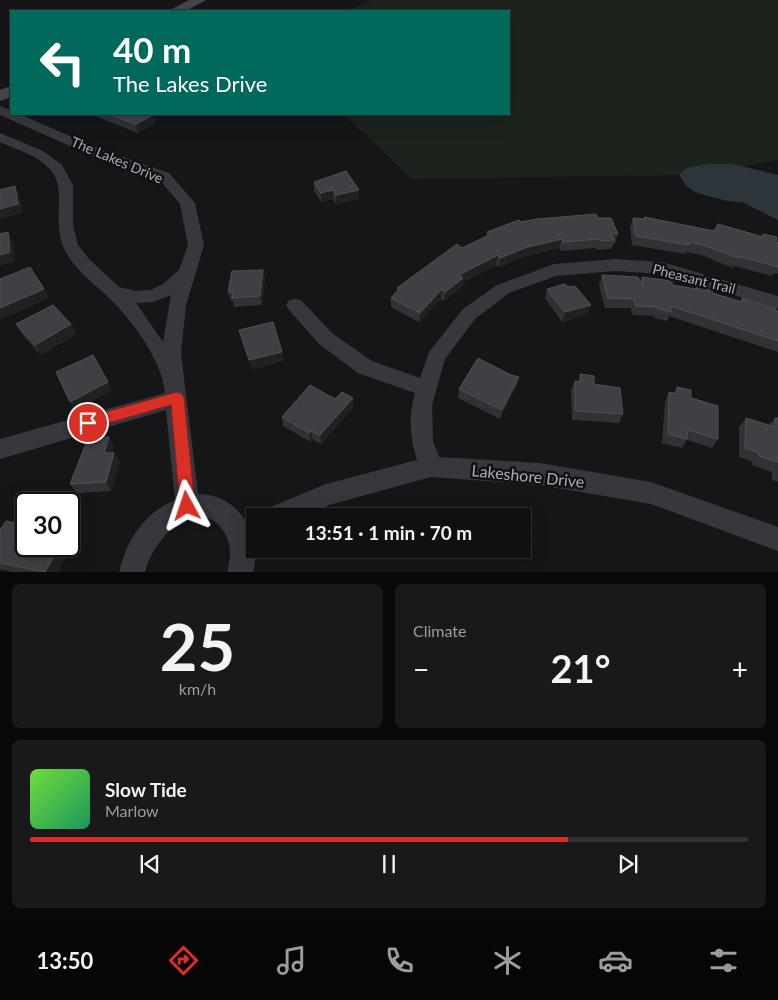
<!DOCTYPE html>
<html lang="en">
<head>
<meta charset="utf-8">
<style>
	:root { --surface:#101012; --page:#19191b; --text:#f1f3f6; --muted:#9c9d9f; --line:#303032; --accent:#d93025 }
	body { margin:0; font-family:Lato,sans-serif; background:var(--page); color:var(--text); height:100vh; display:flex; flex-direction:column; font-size:19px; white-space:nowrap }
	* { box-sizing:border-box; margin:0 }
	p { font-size:16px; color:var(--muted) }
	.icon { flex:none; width:28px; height:28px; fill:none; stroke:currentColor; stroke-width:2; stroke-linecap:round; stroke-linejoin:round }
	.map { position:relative; height:572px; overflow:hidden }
	.drawer { display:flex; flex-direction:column; gap:12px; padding:12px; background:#09090a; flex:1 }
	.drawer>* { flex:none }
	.guide { position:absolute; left:10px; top:10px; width:500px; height:105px; border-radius:0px; box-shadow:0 5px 20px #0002,0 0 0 1px var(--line); background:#00695c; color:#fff; overflow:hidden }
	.speed { position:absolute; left:15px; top:492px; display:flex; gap:10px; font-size:25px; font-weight:700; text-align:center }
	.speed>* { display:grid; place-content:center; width:65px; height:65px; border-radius:50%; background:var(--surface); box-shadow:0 5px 20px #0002,0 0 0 1px var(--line); line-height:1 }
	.speed .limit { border:2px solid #111; border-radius:8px; background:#fff; color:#111 }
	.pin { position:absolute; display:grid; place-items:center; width:42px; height:42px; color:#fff; margin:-21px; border:2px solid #fff; border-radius:50%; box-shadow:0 1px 5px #0007 }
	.me { position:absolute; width:55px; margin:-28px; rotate:355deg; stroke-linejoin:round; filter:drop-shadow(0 0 4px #0008) }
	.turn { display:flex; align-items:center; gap:18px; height:105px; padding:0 20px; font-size:22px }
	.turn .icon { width:65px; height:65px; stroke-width:2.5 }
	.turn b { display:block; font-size:35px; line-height:42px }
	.big { font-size:38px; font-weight:700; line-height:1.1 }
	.drawer .tile { flex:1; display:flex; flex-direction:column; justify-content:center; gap:8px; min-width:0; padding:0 18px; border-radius:8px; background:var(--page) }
	.drawer .dial { align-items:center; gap:0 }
	.dial b { font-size:65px; line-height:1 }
	.song { display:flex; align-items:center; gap:15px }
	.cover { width:60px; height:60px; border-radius:8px; background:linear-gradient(135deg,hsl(100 70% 55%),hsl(150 70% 35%)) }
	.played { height:5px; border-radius:2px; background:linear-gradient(90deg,var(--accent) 75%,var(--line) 75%) }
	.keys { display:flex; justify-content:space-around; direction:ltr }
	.heat { display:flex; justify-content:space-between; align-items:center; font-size:28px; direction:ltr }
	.drawer .tiles { flex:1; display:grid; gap:12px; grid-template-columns:1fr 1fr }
	.tile:last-child { grid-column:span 2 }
	.trip { position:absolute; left:246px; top:508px; width:285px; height:50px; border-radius:0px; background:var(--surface); box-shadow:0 5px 20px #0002,0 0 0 1px var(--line); font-weight:700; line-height:50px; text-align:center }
	.menu { display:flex; height:80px; justify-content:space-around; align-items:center; background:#060607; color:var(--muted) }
	.menu .icon { width:35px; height:35px }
	.menu .current { color:var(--accent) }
	.menu b { font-size:22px; color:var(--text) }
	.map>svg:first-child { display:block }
</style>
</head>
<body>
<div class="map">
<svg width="778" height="573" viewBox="0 0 778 573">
	<rect width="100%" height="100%" fill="#161618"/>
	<path fill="#1c231d" d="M371 0H778V160L687 175 412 179 343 114H509V11H345Z"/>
	<path fill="#2c353c" d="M708 164H733L778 175V220L742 202 727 201 697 193 686 186 679 174 687 168Z"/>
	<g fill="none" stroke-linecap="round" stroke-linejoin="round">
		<g fill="#37383d" fill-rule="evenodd">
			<path d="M0 106 11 110V114H19L105 151 169 173 195 203 204 245 186 305 181 353 198 494C217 494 233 502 244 519L255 514 260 516H255C255 537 258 553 253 573H227C231 557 232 546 224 532 198 490 151 541 145 573H119C126 541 144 513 175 500L166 410 0 459V439L165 393C162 361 133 321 110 299 96 285 79 273 68 256 49 226 68 192 52 172 41 156 17 150 0 142V133L43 151 62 165 73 185V225L78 245 89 259 119 287 136 291 151 290 163 284 179 270 188 245 180 204 159 179 95 157 0 115ZM171 295 163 342 136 303 153 302Z"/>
			<path d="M615 259 662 262 778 296V308L662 274 615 271 556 276 509 293 475 319 445 359 432 405 433 441 439 457 540 463 651 482 778 527V551L651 504 540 485 431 477 329 505 304 516H265L268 508 326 484 417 460C410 438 408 416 415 393L358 373 319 344 289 310 286 305 289 300 295 299 301 300 333 334 372 361 420 378 429 352 463 309 497 285 554 264Z"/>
		</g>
		<g fill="#45474d" fill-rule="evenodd">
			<path d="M189 0H206L186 11H168Z"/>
			<path d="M11 86V97L0 101V90Z"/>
		</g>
	</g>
	<g fill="#323236">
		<path d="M90 114H153L156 122 138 133Z"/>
		<path d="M314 182 359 199 336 204 333 199 321 202 314 191Z"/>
		<path d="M644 217 714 231 761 236 763 234 778 243V274L774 273 772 276 734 266 733 268 701 255 686 252 685 254 632 245 630 227 633 218 644 219Z"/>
		<path d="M598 218 618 234 615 243H614L611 249 597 250 596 248 561 251 559 248 526 256 499 267 496 265 463 282 462 287 444 301 441 299 419 322 391 307V298L397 292V288L462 248 486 236 487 232 521 222Z"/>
		<path d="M263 270 265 279 262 305 234 307 233 301H231L228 292Z"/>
		<path d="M602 275 640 281 642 277 672 285 695 289 697 286 712 293 740 302 742 298 778 312V352L669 316 667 321 654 318V316L633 315 630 308H605L599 285Z"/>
		<path d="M568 287 591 305 588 314 562 322 545 298 547 289Z"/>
		<path d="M16 324H71L76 334 41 355 22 334Z"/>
		<path d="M580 374 594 384 623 414 619 423 572 420 571 390 575 381H578Z"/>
		<path d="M517 386 500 419 458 398 459 389Z"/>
		<path d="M677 387 691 398 718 439 712 448 687 440 682 448 662 443 665 402 669 392 673 394Z"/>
		<path d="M353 398V408L321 444 313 440 311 442 283 426 282 417 335 399Z"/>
		<path d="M746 418 769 425 775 418H778V482L772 480V472L752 465V461L739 457V427Z"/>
		<path d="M114 446 112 453H114L120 462 111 491 77 493 70 484Z"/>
		<path d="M74 521 81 529 57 573H16L0 569V530L15 523Z"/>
	</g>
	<g fill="#212124">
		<path d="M154 114 156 122 138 133 136 124Z"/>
		<path d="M15 186 19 195 23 213 0 219V209Z"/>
		<path d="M333 190V199L321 202V193Z"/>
		<path d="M359 190V199L336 204V195Z"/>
		<path d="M8 232 13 241 15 261 0 266V255Z"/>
		<path d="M562 239 559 248 526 256 499 267 500 258 528 247Z"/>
		<path d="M498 255 496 265 463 282 462 287 444 301 445 292 459 275Z"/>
		<path d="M263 270 265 279 262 305 260 296Z"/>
		<path d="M44 289 49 298 0 320V308Z"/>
		<path d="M442 289 441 299 419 322 420 313Z"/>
		<path d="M591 305 588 314 562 322 565 312Z"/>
		<path d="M71 324 76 334 41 355 35 345Z"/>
		<path d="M282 352 284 361 251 370 249 360Z"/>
		<path d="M519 377 517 386 500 419 502 410Z"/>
		<path d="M108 382 112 391 75 411 70 402Z"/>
		<path d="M353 398V408L321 444 320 435Z"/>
		<path d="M311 431 313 440 311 442 309 433Z"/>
		<path d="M109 437 114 446 110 462 104 453Z"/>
		<path d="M114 453 120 462 111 491 106 482Z"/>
		<path d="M74 521 81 529 57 573H45L60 546H69V531Z"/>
	</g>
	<g fill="#3f3f44" stroke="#4f5156">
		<path d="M108 114H154L136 124Z"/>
		<path d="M346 171 359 190 336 195 333 190 321 193 314 182Z"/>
		<path d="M15 186 18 204 0 209V190Z"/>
		<path d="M596 214 598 218H611L618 234 611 233 614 240 600 241 599 239 563 242 562 239 528 247 500 258 498 255 459 275 463 278 445 292 442 289 420 313 391 298 399 289 397 288 457 244 462 248 489 235 487 232 519 220 521 222 537 219Z"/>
		<path d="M644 217 714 231 718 224 763 237V234L777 237 776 242 778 243V267L738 256V258L706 246 690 242 689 245 636 236 633 218 645 219Z"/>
		<path d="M8 232 10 252 0 255V234Z"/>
		<path d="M30 267 44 289 0 308V279Z"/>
		<path d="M263 270 260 296 232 298 233 292H228L232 271Z"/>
		<path d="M602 275 638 277 643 287 642 277 672 281V285L696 289 697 286 713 291 712 293 742 302V298L776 308V311L778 312V341L671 306V312L658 309V307L636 306 634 299 608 298Z"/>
		<path d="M565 284 568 287 575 286 591 305 565 312 547 289Z"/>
		<path d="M53 305 71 324 35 345 16 324Z"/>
		<path d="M273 322 282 352 249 360 239 330Z"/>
		<path d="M93 355 108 382 70 402 56 372Z"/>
		<path d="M478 358 511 375 519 377 502 410 459 389Z"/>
		<path d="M580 374 594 376V384L620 388 623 414 575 411V381L581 382Z"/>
		<path d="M310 385 335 399 342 392 353 398 320 435 311 431 309 433 282 417Z"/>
		<path d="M677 387 691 390V398L718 406V439L688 430 687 439 668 434 669 392 677 394Z"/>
		<path d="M746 418 775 427V418H778V462L759 456V453L745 448Z"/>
		<path d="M109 437 104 453H114L106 482 70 484 88 438Z"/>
		<path d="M22 511 26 512V546H60L45 572 0 563V530L6 521 15 523Z"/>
		<path d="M69 520 74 521 69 531Z"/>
	</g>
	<path fill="#d93025" stroke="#8d1f18" d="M177 392 182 394 184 398 195 506 193 511 187 513 182 511 180 506 171 405 88 429 83 428 81 423 83 419 88 417Z"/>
	<g text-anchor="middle" stroke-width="5" stroke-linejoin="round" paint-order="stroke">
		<g font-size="14" fill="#a8adb8" stroke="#111113">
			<text transform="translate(117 160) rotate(23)" y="5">The Lakes Drive</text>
			<text transform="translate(694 279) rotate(14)" y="5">Pheasant Trail</text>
		</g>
		<g font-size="16" fill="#a8adb8" stroke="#111113">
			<text transform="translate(528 476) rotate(6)" y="6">Lakeshore Drive</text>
		</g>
	</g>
</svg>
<div class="speed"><div class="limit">30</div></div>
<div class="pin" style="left:88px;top:423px;background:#d93025"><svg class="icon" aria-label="arrive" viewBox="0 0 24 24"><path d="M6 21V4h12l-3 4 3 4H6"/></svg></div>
<svg class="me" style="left:187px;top:506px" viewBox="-20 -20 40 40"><path d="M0-17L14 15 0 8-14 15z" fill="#d93025" stroke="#fff" stroke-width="4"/></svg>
<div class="trip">13:51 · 1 min · 70 m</div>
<div class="guide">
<div class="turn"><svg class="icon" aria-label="left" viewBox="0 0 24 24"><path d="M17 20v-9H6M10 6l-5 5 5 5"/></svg><div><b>40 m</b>The Lakes Drive</div></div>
</div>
</div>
<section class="drawer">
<div class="tiles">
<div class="tile dial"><b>25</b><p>km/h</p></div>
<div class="tile"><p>Climate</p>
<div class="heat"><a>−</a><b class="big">21°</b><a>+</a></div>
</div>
<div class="tile">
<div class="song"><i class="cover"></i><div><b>Slow Tide</b><p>Marlow</p></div></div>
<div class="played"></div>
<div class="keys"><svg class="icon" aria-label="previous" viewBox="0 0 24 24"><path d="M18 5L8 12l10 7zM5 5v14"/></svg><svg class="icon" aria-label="pause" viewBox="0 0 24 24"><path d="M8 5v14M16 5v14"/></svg><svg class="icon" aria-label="next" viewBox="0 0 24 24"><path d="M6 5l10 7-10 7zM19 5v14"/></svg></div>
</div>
</div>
</section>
<nav class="menu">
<b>13:50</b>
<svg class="icon current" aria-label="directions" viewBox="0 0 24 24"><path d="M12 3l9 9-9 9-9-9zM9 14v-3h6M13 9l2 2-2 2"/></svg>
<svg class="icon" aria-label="music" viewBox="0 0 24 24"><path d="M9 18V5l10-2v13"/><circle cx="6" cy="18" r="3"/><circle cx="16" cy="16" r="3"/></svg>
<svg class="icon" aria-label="phone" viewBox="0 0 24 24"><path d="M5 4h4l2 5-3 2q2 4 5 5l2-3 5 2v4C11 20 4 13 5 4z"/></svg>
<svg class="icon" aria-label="climate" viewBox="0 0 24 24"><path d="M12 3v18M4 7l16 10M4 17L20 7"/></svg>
<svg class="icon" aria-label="car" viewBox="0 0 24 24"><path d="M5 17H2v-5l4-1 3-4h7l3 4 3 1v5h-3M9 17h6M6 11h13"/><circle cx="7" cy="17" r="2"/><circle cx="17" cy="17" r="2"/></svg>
<svg class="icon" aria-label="filters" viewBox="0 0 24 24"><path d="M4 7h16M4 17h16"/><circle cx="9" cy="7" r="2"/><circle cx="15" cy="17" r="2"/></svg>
</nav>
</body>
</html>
